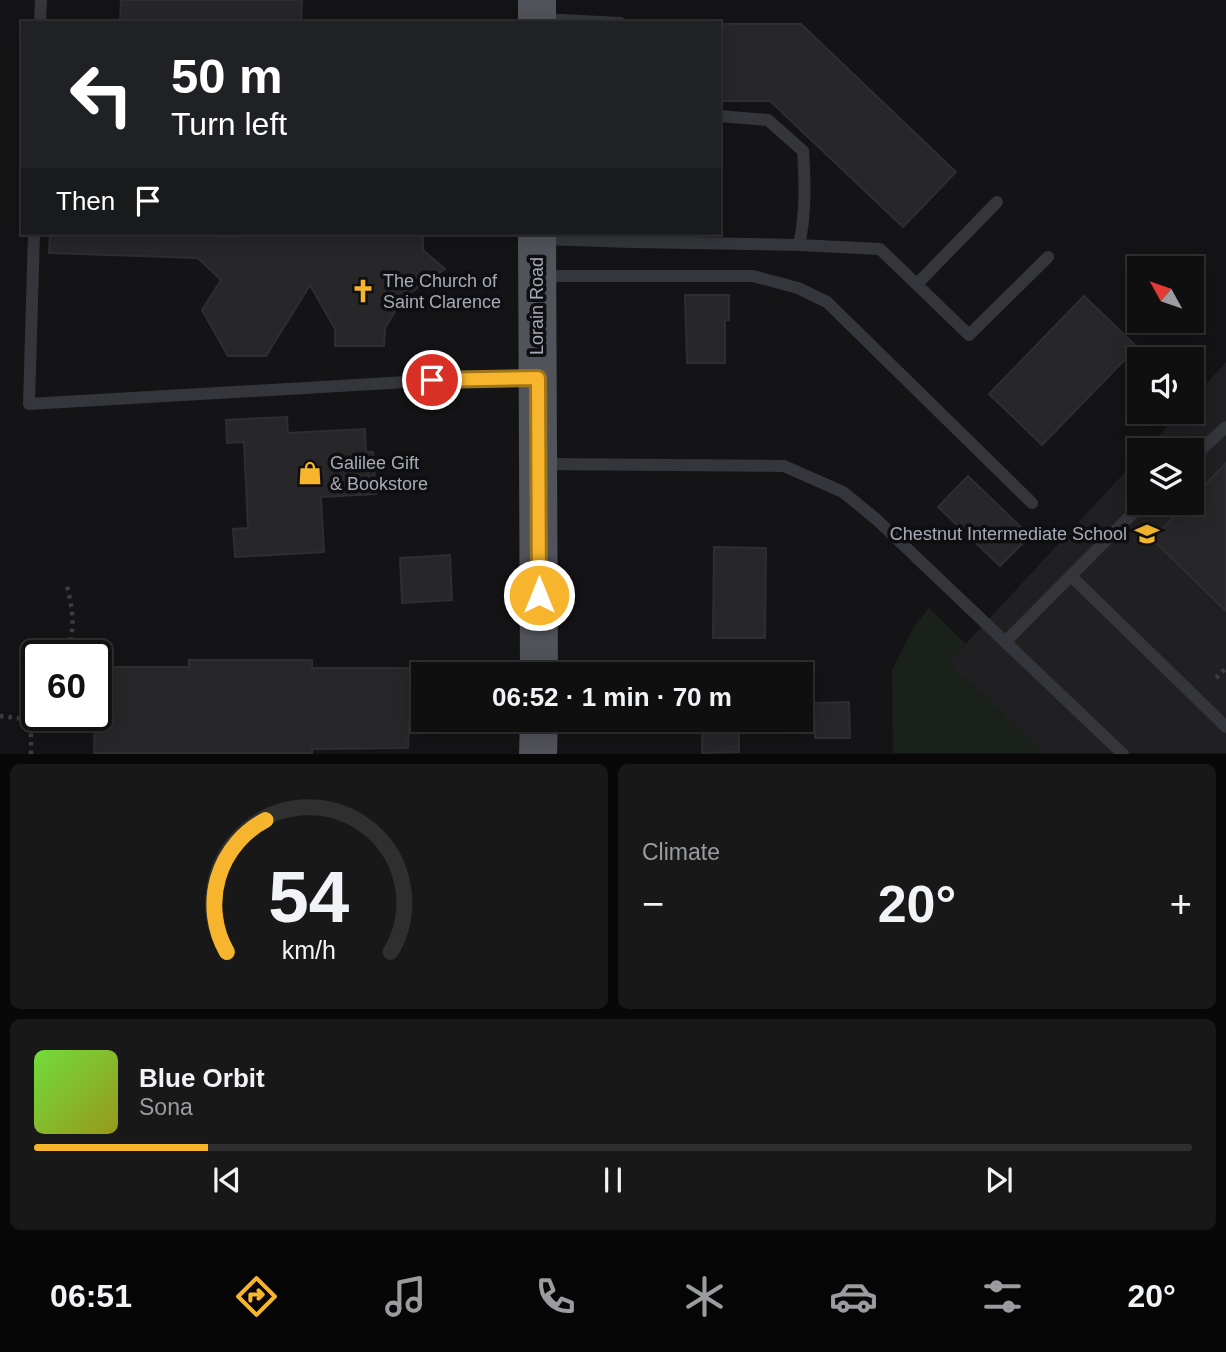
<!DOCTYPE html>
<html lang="en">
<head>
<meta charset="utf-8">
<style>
	:root { --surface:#0f0f10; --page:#181819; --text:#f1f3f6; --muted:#9b9c9f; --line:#2f2f30; --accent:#f6b52c }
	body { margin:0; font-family:Helvetica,sans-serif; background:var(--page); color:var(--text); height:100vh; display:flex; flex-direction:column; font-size:26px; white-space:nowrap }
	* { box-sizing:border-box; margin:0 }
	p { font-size:23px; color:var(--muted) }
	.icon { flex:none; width:38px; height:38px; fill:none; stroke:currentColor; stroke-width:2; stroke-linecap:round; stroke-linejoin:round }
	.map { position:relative; height:754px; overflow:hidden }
	.panel { display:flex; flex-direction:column; gap:10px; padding:10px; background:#080809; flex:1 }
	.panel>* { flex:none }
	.guide { position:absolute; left:21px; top:21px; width:700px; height:214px; border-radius:0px; box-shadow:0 4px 18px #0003,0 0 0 2px var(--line); background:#202124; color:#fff; overflow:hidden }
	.needle { width:46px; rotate:310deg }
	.tools { position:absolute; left:1127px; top:256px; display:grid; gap:14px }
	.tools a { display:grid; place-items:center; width:77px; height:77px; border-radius:0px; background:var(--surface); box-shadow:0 4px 18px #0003,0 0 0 2px var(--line); font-size:35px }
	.speed { position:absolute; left:21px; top:640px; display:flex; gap:14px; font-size:35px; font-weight:700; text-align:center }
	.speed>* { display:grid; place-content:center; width:91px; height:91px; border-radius:50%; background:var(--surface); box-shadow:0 4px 18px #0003,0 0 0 2px var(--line); line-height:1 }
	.speed .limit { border:4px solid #111; border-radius:10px; background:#fff; color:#111 }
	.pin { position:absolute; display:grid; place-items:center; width:60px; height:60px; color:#fff; margin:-30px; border:4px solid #fff; border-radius:50%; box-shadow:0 2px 7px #0007 }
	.me { position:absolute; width:77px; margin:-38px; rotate:0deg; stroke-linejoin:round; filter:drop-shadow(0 0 5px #0008) }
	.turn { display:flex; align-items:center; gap:24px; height:147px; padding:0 35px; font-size:32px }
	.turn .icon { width:91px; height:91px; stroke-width:2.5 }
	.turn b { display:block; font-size:49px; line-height:60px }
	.then { display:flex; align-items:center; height:66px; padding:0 35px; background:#0003; gap:14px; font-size:26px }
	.big { font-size:52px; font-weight:700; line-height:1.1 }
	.panel .widget { flex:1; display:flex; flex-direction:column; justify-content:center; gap:10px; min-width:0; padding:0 24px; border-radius:10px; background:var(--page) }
	.panel .dial { align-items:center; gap:0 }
	.dial svg { height:182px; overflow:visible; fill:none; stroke:var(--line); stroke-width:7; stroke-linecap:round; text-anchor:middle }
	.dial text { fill:var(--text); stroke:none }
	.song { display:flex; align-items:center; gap:21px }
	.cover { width:84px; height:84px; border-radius:10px; background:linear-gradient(135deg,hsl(100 70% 55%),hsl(60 70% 35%)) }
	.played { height:7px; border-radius:4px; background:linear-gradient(90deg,var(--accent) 15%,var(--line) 15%) }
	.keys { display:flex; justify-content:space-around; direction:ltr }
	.heat { display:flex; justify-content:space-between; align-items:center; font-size:38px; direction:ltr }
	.panel .tiles { flex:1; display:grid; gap:10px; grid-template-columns:1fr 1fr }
	.widget:last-child { grid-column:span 2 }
	.trip { position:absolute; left:411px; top:662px; width:402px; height:70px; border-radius:0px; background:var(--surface); box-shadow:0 4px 18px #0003,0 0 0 2px var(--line); font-weight:700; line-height:70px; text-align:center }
	.dock { display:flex; height:112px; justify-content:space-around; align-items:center; background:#060606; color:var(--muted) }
	.dock .icon { width:49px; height:49px }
	.dock .on { color:var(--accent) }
	.dock b { font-size:32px; color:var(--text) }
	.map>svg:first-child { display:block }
</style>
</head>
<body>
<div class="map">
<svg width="1226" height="754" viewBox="0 0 1226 754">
	<rect width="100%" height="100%" fill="#141416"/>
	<path fill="#202023" d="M1226 362V753H1044L948 663 1139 457V502H1192V450H1146L1181 411H1192V399Z"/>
	<path fill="#1a211b" d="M929 608 966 644 949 663 1044 753H893L892 670 914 626Z"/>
	<g fill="#27272a" stroke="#2e2e32" stroke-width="2">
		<path d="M121 0H302L301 23H120Z"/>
		<path d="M719 24H801L956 172 903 227 770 101H719Z"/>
		<path d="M50 233H134L238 237 239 233H423V250L445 269 403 298 385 328 384 346H335V329L310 285 266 356H228L202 310 221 280 198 258 49 253Z"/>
		<path d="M685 295H729V320H725V363H687Z"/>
		<path d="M1084 296 1137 347 1042 445 989 394Z"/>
		<path d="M287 417 288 433 365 429 366 452H373L376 494 321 497 324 552 235 557 233 529 248 528 244 442 227 443 226 420Z"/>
		<path d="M1226 463V611L1152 539 1188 502H1192V499Z"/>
		<path d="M968 476 1030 536 1000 566 938 507Z"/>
		<path d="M714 547 766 548 765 638H713Z"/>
		<path d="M450 555 452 600 402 603 400 558Z"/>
		<path d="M189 660H312V668H416V719L409 720 408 748 312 749V753H94L96 667H189Z"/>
		<path d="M849 702 850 738H815L814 703Z"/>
		<path d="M702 719H739V752L702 753Z"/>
	</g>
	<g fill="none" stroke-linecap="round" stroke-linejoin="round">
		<g stroke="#3b3d42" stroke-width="4.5" stroke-dasharray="3.5 5" stroke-linecap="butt">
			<path d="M63 656C77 635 73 610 67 586"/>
			<path d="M1216 678 1226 668"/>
			<path d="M0 716 31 720"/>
			<path d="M31 754V710L37 690"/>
		</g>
		<g stroke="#35363b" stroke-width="12">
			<path d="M540 19 620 23"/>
			<path d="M40 23 41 0"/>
			<path d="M34 233 29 404 458 379 534 378"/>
			<path d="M541 239 632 242 633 233"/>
			<path d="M632 242 799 245C806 214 805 182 803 151L768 120 719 116"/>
			<path d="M799 245 880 249 969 335 1048 257"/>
			<path d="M541 276H753L798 288 827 302 1032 503"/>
			<path d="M917 284 997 202"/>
			<path d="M1192 458 1226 427"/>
			<path d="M543 464 784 466 843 492 876 519 1123 754"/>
			<path d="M1071 576 1226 727"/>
			<path d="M1005 642 1144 502"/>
		</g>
		<g stroke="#51535a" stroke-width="38">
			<path d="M537 23V0"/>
			<path d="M537 233 539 674"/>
			<path d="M538 754 539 719"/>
		</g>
	</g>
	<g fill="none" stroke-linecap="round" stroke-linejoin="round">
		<g stroke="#a0761d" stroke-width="18">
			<path id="route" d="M432 380 538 378 539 595"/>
		</g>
		<use href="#route" stroke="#f6b52c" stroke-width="12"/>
	</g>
	<defs>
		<g id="church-bare" transform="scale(1.89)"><path d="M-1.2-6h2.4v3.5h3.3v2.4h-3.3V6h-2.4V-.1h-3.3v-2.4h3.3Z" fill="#f6b52c" stroke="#0f0f11" stroke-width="2.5" paint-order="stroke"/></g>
		<g id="shop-bare" transform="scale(1.89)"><path d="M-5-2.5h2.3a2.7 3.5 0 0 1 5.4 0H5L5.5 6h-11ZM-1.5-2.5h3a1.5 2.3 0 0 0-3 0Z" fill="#f6b52c" stroke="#0f0f11" stroke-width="2.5" paint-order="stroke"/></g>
		<g id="school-bare" transform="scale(1.89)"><path d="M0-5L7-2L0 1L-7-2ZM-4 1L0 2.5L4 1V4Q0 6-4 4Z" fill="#f6b52c" stroke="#0f0f11" stroke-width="2.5" paint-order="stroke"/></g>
	</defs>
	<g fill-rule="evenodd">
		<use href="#church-bare" x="363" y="291"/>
		<use href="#shop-bare" x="310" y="473"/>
		<use href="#school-bare" x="1147" y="534"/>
	</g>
	<g text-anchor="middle" stroke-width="7" stroke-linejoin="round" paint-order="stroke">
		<g font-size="18" fill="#a6abb7" stroke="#0f0f11" text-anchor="start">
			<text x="383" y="287">The Church of<tspan x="383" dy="21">Saint Clarence</tspan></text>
			<text x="330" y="469">Galilee Gift<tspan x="330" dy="21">&amp; Bookstore</tspan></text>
			<text x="1127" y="540" text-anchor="end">Chestnut Intermediate School</text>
		</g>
		<g font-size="18" fill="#a6abb7" stroke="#0f0f11">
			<text transform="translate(537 306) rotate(-90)" y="6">Lorain Road</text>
		</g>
	</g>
</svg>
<div class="tools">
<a><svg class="needle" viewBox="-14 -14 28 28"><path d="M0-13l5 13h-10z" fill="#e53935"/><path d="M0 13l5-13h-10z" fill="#9b9c9f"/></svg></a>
<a><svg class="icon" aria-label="sound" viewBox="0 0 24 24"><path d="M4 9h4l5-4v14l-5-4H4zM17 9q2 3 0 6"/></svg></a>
<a><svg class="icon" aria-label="layers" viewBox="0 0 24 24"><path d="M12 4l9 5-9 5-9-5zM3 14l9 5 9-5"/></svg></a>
</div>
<div class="speed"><div class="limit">60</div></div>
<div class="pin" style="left:432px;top:380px;background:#d93025"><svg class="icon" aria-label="arrive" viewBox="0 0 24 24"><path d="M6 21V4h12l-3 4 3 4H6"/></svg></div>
<svg class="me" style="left:539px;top:595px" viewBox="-20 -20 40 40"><circle r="17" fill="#f6b52c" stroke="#fff" stroke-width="3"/><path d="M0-11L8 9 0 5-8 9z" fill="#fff"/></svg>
<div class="trip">06:52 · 1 min · 70 m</div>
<div class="guide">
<div class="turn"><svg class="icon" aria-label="left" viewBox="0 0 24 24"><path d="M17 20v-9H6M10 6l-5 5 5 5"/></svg><div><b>50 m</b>Turn left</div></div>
<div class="then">Then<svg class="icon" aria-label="arrive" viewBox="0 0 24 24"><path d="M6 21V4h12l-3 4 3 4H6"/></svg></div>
</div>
</div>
<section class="panel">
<div class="tiles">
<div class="widget dial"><svg viewBox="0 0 100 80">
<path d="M14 69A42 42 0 1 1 86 69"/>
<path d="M14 69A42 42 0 0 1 31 11" stroke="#f6b52c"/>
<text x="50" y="56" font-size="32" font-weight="700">54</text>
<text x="50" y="72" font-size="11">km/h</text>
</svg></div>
<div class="widget"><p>Climate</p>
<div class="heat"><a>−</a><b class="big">20°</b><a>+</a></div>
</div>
<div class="widget">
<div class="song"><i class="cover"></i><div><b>Blue Orbit</b><p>Sona</p></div></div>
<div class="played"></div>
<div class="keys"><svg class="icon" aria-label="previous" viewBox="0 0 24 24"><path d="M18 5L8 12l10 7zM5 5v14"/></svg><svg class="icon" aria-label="pause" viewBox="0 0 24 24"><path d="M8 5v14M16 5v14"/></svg><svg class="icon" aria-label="next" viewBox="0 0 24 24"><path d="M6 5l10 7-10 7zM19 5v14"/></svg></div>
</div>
</div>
</section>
<nav class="dock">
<b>06:51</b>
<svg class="icon on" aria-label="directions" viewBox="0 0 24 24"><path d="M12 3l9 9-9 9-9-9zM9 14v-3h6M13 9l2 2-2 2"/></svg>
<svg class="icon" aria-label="music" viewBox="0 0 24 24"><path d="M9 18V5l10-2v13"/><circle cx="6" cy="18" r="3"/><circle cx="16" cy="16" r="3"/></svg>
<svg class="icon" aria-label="phone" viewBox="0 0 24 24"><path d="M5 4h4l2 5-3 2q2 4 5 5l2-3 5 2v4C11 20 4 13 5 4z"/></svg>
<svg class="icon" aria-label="climate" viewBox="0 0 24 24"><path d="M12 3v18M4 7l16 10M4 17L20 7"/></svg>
<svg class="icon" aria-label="car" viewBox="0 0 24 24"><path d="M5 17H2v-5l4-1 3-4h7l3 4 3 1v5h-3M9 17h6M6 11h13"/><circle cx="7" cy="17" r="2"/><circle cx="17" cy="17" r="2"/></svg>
<svg class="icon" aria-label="filters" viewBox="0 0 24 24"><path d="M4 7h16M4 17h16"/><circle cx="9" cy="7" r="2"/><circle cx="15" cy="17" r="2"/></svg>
<b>20°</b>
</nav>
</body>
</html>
